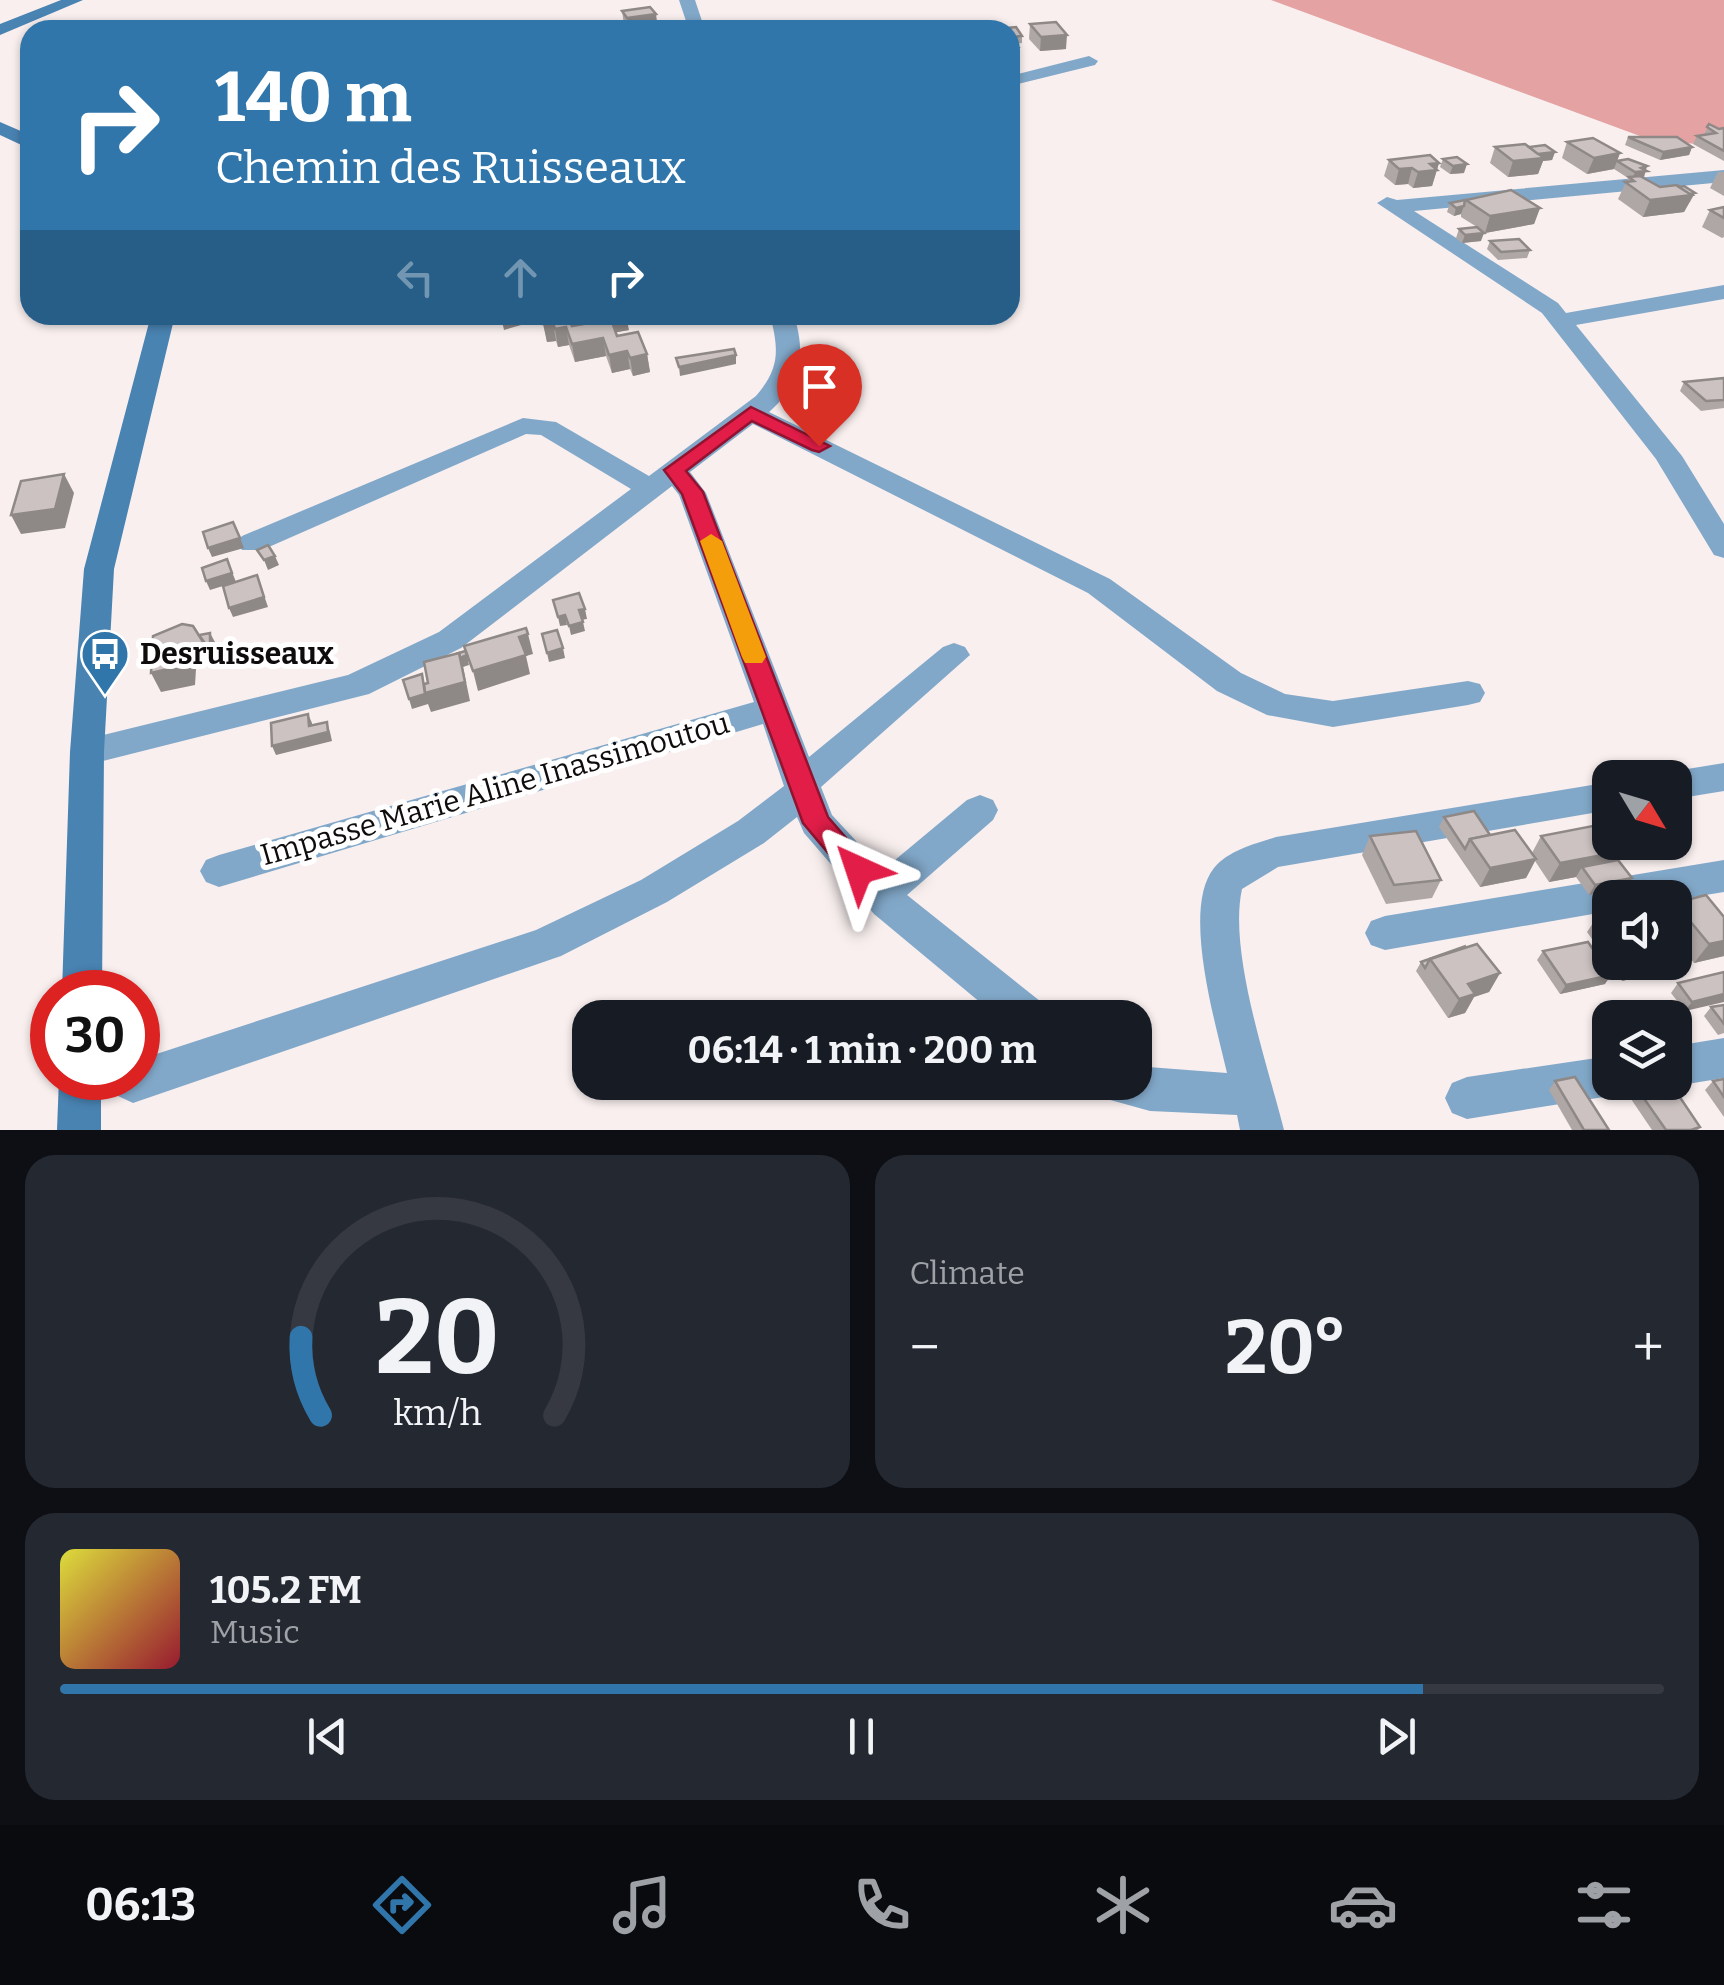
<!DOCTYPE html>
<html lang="en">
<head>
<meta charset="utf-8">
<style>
	:root { --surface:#171b24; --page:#242831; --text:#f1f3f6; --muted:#9ea1a6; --line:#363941; --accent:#3076ab }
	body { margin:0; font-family:Bitter,serif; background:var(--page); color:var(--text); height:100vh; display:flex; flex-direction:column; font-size:38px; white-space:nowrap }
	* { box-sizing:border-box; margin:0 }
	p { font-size:32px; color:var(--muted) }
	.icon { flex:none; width:55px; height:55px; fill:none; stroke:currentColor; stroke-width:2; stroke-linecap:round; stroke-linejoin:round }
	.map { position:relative; height:1130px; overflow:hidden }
	.panel { display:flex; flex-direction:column; gap:25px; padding:25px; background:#0d0f14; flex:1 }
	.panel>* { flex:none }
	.banner { position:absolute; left:20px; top:20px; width:1000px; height:305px; border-radius:30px; box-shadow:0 2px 8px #0004; background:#3076ab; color:#fff; overflow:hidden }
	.needle { width:65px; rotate:128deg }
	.controls { position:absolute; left:1592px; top:760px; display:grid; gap:20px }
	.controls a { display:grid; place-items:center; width:100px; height:100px; border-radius:20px; background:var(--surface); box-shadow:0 2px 8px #0004; font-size:50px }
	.speed { position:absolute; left:30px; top:970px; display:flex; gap:20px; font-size:50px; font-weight:700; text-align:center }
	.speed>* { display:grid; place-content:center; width:130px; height:130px; border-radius:50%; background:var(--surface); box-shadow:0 2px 8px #0004; line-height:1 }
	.speed .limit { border:15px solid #d22; background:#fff; color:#111 }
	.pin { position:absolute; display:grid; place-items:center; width:85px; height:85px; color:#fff; margin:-102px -42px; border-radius:50% 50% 50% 0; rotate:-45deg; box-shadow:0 0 10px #0007 }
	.pin .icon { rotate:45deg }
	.me { position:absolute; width:110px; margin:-55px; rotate:318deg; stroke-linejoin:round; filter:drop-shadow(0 0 8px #0008) }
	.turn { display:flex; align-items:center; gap:35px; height:210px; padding:0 30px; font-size:45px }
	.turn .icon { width:130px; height:130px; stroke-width:2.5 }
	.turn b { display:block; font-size:70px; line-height:85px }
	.lanes { display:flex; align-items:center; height:95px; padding:0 30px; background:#0003; justify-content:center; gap:50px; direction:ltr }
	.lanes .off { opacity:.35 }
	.big { font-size:75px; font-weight:700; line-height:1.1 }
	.panel .widget { flex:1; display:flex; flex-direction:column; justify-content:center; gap:15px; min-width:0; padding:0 35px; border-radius:30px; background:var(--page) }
	.panel .dial { align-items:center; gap:0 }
	.dial svg { height:260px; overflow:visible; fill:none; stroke:var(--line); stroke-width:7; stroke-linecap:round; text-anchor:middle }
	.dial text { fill:var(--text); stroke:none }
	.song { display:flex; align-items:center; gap:30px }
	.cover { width:120px; height:120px; border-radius:15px; background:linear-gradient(135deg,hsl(60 70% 55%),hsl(350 70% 35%)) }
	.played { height:10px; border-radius:5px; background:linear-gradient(90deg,var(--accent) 85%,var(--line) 85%) }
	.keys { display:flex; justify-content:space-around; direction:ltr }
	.heat { display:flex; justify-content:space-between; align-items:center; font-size:55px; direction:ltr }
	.panel .tiles { flex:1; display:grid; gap:25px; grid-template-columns:1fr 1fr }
	.widget:last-child { grid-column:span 2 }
	.trip { position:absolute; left:572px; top:1000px; width:580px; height:100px; border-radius:30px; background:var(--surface); box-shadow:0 2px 8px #0004; font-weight:700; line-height:100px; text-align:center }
	.tabs { display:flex; height:160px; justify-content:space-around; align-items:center; background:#090b0e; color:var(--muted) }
	.tabs .icon { width:70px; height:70px }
	.tabs .active { color:var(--accent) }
	.tabs b { font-size:45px; color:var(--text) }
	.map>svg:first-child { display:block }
</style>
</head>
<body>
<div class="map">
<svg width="1724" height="1130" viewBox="0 0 1724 1130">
	<rect width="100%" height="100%" fill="#f9efef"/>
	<path fill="#e5a2a2" d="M1271 0H1724V147L1648 139Z"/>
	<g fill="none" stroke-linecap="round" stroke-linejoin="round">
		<path fill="#e5a2a2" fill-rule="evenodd" d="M1544 0H1584L1724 40V57L1548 5Z"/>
		<g fill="#82a8c9" fill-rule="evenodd">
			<path d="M679 0H695L705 30H689Z"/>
			<path d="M1089 56 1098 61 1095 65 1010 86V76Z"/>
			<path d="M1724 170V182L1414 211 1558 303 1566 313 1724 285V299L1576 325 1682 456 1724 524V558L1714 555 1656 459 1542 313 1377 203 1387 197 1397 200Z"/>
			<path d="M770 315H794C806 355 802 383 769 412L1110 579 1241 673 1285 694 1333 701 1468 681 1480 684 1485 693 1480 702 1468 705 1333 727 1267 715 1217 691 1088 593 753 424 690 472 706 493 809 757 943 647 954 643 965 647 970 655 821 787 832 815 883 870 967 800 980 795 993 800 998 810 993 820 907 895 1045 1005 1050 1018H999L874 914 804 833 797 817 764 843 667 902 561 956 133 1103 118 1096 114 1078H138V1060L536 930 641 880 738 821 784 786 763 724 219 887 206 882 200 871 206 860 219 855 754 702 679 495 672 486 461 648 369 694 87 765 75 761 70 752 75 743 87 739 348 675 439 632 631 489 541 435 526 434 262 550H242L237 543 242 536 523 418 556 422 649 476 756 396C780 368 779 350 770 315Z"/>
			<path d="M1724 763V791L1675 799V778H1661L1675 771Z"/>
			<path d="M1610 782V810L1278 867 1242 889C1228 952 1268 1066 1284 1130H1240L1237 1115 1150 1111 1096 1096 1090 1082H1135V1066L1227 1073C1216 1024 1181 909 1214 868 1229 850 1255 844 1276 837Z"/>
			<path d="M1724 860V892L1675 900 1610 898V911L1385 950 1371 945 1365 933 1371 921 1385 916Z"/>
			<path d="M1724 1038V1078L1675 1086 1666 1082H1675V1046Z"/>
			<path d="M1610 1056V1082H1629L1625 1090 1610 1096 1467 1119 1452 1113 1445 1098 1452 1083 1467 1077Z"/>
		</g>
		<g fill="#4983b2" fill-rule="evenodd">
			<path d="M61 0H83L0 35V24Z"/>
			<path d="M0 122 30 135V149L0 135Z"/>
			<path d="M151 315H175L114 569 104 752 102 992H62L70 752 84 569Z"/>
			<path d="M59 1078H101V1130H57Z"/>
		</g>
	</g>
	<g fill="#afa7a6">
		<path d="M622 11 658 27 660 30H627L624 25Z"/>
		<path d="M1030 24 1066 49 1040 51 1029 39Z"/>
		<path d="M1016 27 1022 36V43L1014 44 1018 47 1017 62 1010 63V30H1006V28Z"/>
		<path d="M1709 124 1719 129 1724 128V161L1693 144 1697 136 1704 135Z"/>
		<path d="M1628 137 1692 147 1689 155 1660 160 1625 145Z"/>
		<path d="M1567 142 1620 153 1617 161 1647 166 1644 178 1691 201 1689 202 1684 212 1643 217 1618 199 1628 178 1614 169 1587 174 1562 158Z"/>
		<path d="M1495 147H1529L1555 152 1552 160 1543 161 1538 174 1508 177 1490 163Z"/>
		<path d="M1443 159 1464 173 1450 174 1440 167Z"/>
		<path d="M1389 160 1439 163 1432 186 1413 188 1408 184 1395 185 1384 176Z"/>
		<path d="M1718 172H1724V196L1710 188Z"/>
		<path d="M1480 195 1540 208 1534 224 1485 233 1480 229 1481 241 1462 243 1456 238 1459 229 1477 227 1461 217V214L1454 216 1447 212 1450 203 1479 197Z"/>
		<path d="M1724 206V237L1722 238 1702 227 1710 210Z"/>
		<path d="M1490 241 1530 250 1527 258 1498 260 1487 249Z"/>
		<path d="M542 315 629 330 616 332 617 336 647 354 650 372 633 376 630 369 612 373 606 356 575 362 569 345 558 347 556 341 547 342Z"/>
		<path d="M1724 378V408L1701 411 1680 391 1684 382Z"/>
		<path d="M1444 817 1532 853 1541 836 1624 851 1618 860 1626 888 1589 895 1576 877 1549 882 1535 861 1526 878 1480 887 1439 827Z"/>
		<path d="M1370 836 1441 880 1432 898 1386 904 1362 855Z"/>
		<path d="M1675 902 1724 956 1694 963 1686 953 1675 968 1622 981 1587 932 1599 914 1610 911V962H1675Z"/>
		<path d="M1466 946 1500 973 1489 992 1474 997 1465 1013 1448 1018 1416 971 1421 962Z"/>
		<path d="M1543 951 1605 984 1560 994 1537 960Z"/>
		<path d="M1724 972 1685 1011 1671 993 1678 983Z"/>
		<path d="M1724 1005V1033L1718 1035 1704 1016 1711 1007Z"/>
		<path d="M1724 1079V1117L1705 1090 1713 1081Z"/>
		<path d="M1555 1081 1609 1130H1572L1549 1090Z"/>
		<path d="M1638 1090 1700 1127 1698 1130H1652L1631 1099Z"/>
	</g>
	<g fill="#8e8887">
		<path d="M656 14 658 29 632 28 633 30H629L627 18Z"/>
		<path d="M1067 35 1066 49 1040 51 1041 37Z"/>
		<path d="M1018 47 1017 62 1010 63V48Z"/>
		<path d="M1692 147 1689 155 1660 160 1663 152Z"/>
		<path d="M1555 152 1552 160 1543 161 1538 174 1508 177 1513 161 1535 154Z"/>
		<path d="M1620 153 1614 169 1587 174 1594 158Z"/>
		<path d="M1439 163 1432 186 1413 188 1418 172 1430 164Z"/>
		<path d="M1467 164 1464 173 1450 174 1453 166Z"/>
		<path d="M1647 166 1643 179 1632 180 1635 172 1641 168Z"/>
		<path d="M1412 168 1408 184 1395 185 1399 169Z"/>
		<path d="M1695 193 1684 212 1643 217 1650 200Z"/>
		<path d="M1464 206 1461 214 1454 216 1456 208Z"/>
		<path d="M1540 208 1534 224 1485 233 1490 216Z"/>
		<path d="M1484 233 1481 241 1462 243 1465 235Z"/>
		<path d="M526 315 528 323 504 330 502 321Z"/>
		<path d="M586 317 589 335 572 338 569 320Z"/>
		<path d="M627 321 629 330 613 333 611 324Z"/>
		<path d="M553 323 556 341 547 342 543 324Z"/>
		<path d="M566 327 569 345 558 347 555 329Z"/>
		<path d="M603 338 606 356 575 362 572 344Z"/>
		<path d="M627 351 630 369 612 373 609 355Z"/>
		<path d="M647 354 650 372 633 376 630 358Z"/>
		<path d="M736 355V364L680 376 679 367Z"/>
		<path d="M64 474 74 493 65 528 21 534 11 515Z"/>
		<path d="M240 538 244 548 212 557 208 548Z"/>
		<path d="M275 556 279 565 268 570 264 560Z"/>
		<path d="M227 559 236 582 210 590 206 581Z"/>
		<path d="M257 575 268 607 233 617 229 608Z"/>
		<path d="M585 609 587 619 581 620 579 610Z"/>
		<path d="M565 615 567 625 560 626 558 617Z"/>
		<path d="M583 622 585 631 571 635 569 626Z"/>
		<path d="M210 633 215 642 214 660 210 650Z"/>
		<path d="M528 634 533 654 526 656 530 674 478 691 473 671 519 637Z"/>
		<path d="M205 645 214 664 196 669 195 685 161 692 151 673 186 650Z"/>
		<path d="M563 648 565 658 549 662 547 653Z"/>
		<path d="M467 655 469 665 463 667 470 701 431 712 428 704 412 709 409 699 427 692 457 658Z"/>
		<path d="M308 714 312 723 313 735 327 722 330 732 332 741 276 755 272 746 309 726Z"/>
		<path d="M1624 851 1612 870 1582 867 1576 877 1549 882 1560 863Z"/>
		<path d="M1536 859 1526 878 1480 887 1490 868Z"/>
		<path d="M1632 878 1626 888 1589 895 1595 885Z"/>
		<path d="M1724 941V956L1694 963 1709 944Z"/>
		<path d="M1689 950 1675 968 1622 981 1634 962H1675V953Z"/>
		<path d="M1500 973 1489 992 1474 997 1465 1013 1448 1018 1468 984Z"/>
		<path d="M1611 975 1605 984 1560 994 1566 985Z"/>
		<path d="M1724 994V1002L1685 1011 1692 1002Z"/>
	</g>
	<g fill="#cbc2c1" stroke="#8e8887" stroke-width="2.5">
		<path d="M650 7 656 14 627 18 622 11Z"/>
		<path d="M1056 22 1067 35 1041 37 1030 24Z"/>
		<path d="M975 24 982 30H941L940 28Z"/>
		<path d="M656 25 660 30H634L632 28Z"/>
		<path d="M1016 27 1022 36 1012 37 1010 30 1006 28Z"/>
		<path d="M1010 40 1018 47 1010 48Z"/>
		<path d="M1709 124 1719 129 1724 128V151L1697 136 1716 133 1707 127Z"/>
		<path d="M1628 137H1677L1692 147 1663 152Z"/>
		<path d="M1593 138 1620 153 1594 158 1567 142Z"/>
		<path d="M1525 144 1544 158 1513 161 1495 147Z"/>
		<path d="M1545 145 1555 152 1538 154 1529 147Z"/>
		<path d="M1430 155 1439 163 1430 164 1437 170 1418 172 1412 168 1399 169 1389 160Z"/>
		<path d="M1457 157 1467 164 1453 166 1443 159Z"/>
		<path d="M1628 159 1647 166 1641 168 1647 171 1635 172 1617 161Z"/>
		<path d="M1640 176 1660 187 1677 185 1692 195 1650 200 1625 182 1634 181 1629 177Z"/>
		<path d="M1684 186 1695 193 1690 194 1679 187Z"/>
		<path d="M1511 190 1540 208 1490 216 1466 200Z"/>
		<path d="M1465 200 1464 206 1456 208 1450 203Z"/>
		<path d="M1724 207V218L1710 210Z"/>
		<path d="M1477 227 1484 233 1465 235 1459 229Z"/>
		<path d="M1519 239 1530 250 1501 252 1490 241Z"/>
		<path d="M504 315H523L502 321 498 316Z"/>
		<path d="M542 315H585L586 317 569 320 572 326 611 319 617 336 638 332 647 354 630 358 627 351 609 355 603 338 572 344 566 327 555 329 553 323 543 324Z"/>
		<path d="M626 315 627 321 613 323 610 317Z"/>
		<path d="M734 349 736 355 679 367 676 358Z"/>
		<path d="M1724 378V400L1706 401 1684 382Z"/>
		<path d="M64 474 55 509 11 515 21 481Z"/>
		<path d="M233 522 240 538 208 548 203 532Z"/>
		<path d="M268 545 275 556 264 560 257 550Z"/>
		<path d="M227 559 232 573 206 581 202 568Z"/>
		<path d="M257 575 264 597 229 608 223 586Z"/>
		<path d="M579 593 585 609 579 610 583 622 569 626 565 615 558 617 553 600Z"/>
		<path d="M182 624 193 626 205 645 186 650 185 665 151 673 153 636Z"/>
		<path d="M526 628 528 634 519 637 526 655 473 671 464 646Z"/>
		<path d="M557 630 563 648 547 653 542 634Z"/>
		<path d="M210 633V650L199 635Z"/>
		<path d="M465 651 467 655 460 658 459 653 456 654Z"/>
		<path d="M459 653 465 682 425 693 424 684 428 683 424 662Z"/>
		<path d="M422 674 425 694 409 699 403 680Z"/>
		<path d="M308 714 309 726 327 722 328 732 272 746 271 723Z"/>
		<path d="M1474 811 1490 835 1470 839 1465 849 1444 817Z"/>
		<path d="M1603 824 1610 833V842H1617L1624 851 1560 863 1541 836Z"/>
		<path d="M1515 830 1536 859 1490 868 1470 839Z"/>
		<path d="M1416 831 1441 880 1394 885 1370 836Z"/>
		<path d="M1618 860 1632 878 1595 885 1582 867Z"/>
		<path d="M1706 895 1724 917V941L1709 944 1675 903Z"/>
		<path d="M1610 911V929L1599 914Z"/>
		<path d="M1675 932 1689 950 1675 953Z"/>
		<path d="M1588 942 1611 975 1566 985 1543 951Z"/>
		<path d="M1477 944 1500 973 1468 984 1475 994 1459 999 1430 959Z"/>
		<path d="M1466 946 1430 959 1425 968 1421 962Z"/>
		<path d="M1724 972V994L1692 1002 1678 983Z"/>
		<path d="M1724 1005V1024L1711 1007Z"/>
		<path d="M1575 1077 1609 1130H1584L1555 1081Z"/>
		<path d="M1724 1079V1097L1713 1081Z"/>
		<path d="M1671 1084 1700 1127 1691 1130H1666L1638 1090Z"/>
	</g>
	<path fill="#e11d48" stroke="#92132f" stroke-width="2.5" d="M751 407 830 446 819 452 812 450 752 421 686 471 703 492 828 817 874 870 869 878 859 882 849 878 803 823 682 494 664 470Z"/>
	<path fill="#f59e0b" d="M711 534 722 541 766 657 762 663H745L742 657 700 541Z"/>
	<defs>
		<g id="bus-pin" transform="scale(2.5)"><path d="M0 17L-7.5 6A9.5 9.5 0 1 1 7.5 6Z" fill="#3076ab" stroke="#fff"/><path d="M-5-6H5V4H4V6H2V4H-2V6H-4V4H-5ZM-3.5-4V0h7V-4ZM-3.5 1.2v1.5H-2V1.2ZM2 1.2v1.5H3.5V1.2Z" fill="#fff"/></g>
	</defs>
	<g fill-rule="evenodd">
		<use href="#bus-pin" x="105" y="654"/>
	</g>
	<g text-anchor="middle" stroke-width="10" stroke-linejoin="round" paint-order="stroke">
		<g font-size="30" font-weight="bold" fill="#0f0c0c" stroke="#fff" text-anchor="start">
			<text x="140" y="664">Desruisseaux</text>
		</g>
		<g font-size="30" fill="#0f0c0c" stroke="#fff">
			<text transform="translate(495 789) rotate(-16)" y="10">Impasse Marie Aline Inassimoutou</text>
		</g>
	</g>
</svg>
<div class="controls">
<a><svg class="needle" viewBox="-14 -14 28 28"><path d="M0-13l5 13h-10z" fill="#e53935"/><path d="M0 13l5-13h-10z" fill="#9ea1a6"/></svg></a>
<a><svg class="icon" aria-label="sound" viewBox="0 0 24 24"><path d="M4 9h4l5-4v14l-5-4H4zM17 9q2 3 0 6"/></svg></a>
<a><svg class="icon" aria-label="layers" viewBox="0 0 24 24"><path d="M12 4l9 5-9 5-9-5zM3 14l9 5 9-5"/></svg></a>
</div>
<div class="speed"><div class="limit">30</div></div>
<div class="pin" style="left:819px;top:446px;background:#d93025"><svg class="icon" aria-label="arrive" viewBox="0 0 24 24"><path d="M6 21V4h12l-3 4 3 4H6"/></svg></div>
<svg class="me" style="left:859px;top:870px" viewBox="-20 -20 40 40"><path d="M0-17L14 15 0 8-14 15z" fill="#e11d48" stroke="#fff" stroke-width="4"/></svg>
<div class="trip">06:14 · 1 min · 200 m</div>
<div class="banner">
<div class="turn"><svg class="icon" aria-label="right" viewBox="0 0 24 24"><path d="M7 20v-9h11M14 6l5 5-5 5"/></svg><div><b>140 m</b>Chemin des Ruisseaux</div></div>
<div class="lanes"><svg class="icon off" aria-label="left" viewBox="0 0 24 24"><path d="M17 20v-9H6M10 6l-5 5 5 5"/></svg><svg class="icon off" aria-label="ahead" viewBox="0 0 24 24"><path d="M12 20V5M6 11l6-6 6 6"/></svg><svg class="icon" aria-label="right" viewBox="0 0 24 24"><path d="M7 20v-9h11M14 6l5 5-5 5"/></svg></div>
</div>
</div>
<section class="panel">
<div class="tiles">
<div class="widget dial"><svg viewBox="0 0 100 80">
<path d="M14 69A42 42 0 1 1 86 69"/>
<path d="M14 69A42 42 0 0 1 8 45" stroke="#3076ab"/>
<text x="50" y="56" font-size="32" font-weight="700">20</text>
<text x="50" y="72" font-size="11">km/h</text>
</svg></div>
<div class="widget"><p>Climate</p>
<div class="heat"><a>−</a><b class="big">20°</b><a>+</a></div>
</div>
<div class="widget">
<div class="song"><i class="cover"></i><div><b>105.2 FM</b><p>Music</p></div></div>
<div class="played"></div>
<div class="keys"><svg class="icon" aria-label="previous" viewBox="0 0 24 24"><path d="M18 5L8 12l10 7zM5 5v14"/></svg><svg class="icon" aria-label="pause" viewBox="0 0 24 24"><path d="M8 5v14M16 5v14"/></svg><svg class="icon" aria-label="next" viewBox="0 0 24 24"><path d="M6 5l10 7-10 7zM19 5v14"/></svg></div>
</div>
</div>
</section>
<nav class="tabs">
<b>06:13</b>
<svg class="icon active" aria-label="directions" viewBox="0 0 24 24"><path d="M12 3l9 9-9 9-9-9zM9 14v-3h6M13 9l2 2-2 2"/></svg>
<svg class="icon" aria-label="music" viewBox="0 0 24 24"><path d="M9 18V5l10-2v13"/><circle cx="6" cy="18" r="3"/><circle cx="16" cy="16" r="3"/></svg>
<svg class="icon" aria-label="phone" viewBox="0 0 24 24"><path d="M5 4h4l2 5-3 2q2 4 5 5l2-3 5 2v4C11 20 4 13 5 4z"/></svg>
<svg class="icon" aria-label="climate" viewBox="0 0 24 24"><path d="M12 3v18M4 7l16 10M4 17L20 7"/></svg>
<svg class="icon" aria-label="car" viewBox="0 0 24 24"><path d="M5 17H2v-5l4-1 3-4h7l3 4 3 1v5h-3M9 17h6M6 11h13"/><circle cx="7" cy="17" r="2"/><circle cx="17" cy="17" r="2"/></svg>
<svg class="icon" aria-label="filters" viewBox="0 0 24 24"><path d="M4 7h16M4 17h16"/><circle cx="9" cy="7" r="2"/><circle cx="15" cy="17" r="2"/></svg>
</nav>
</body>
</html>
